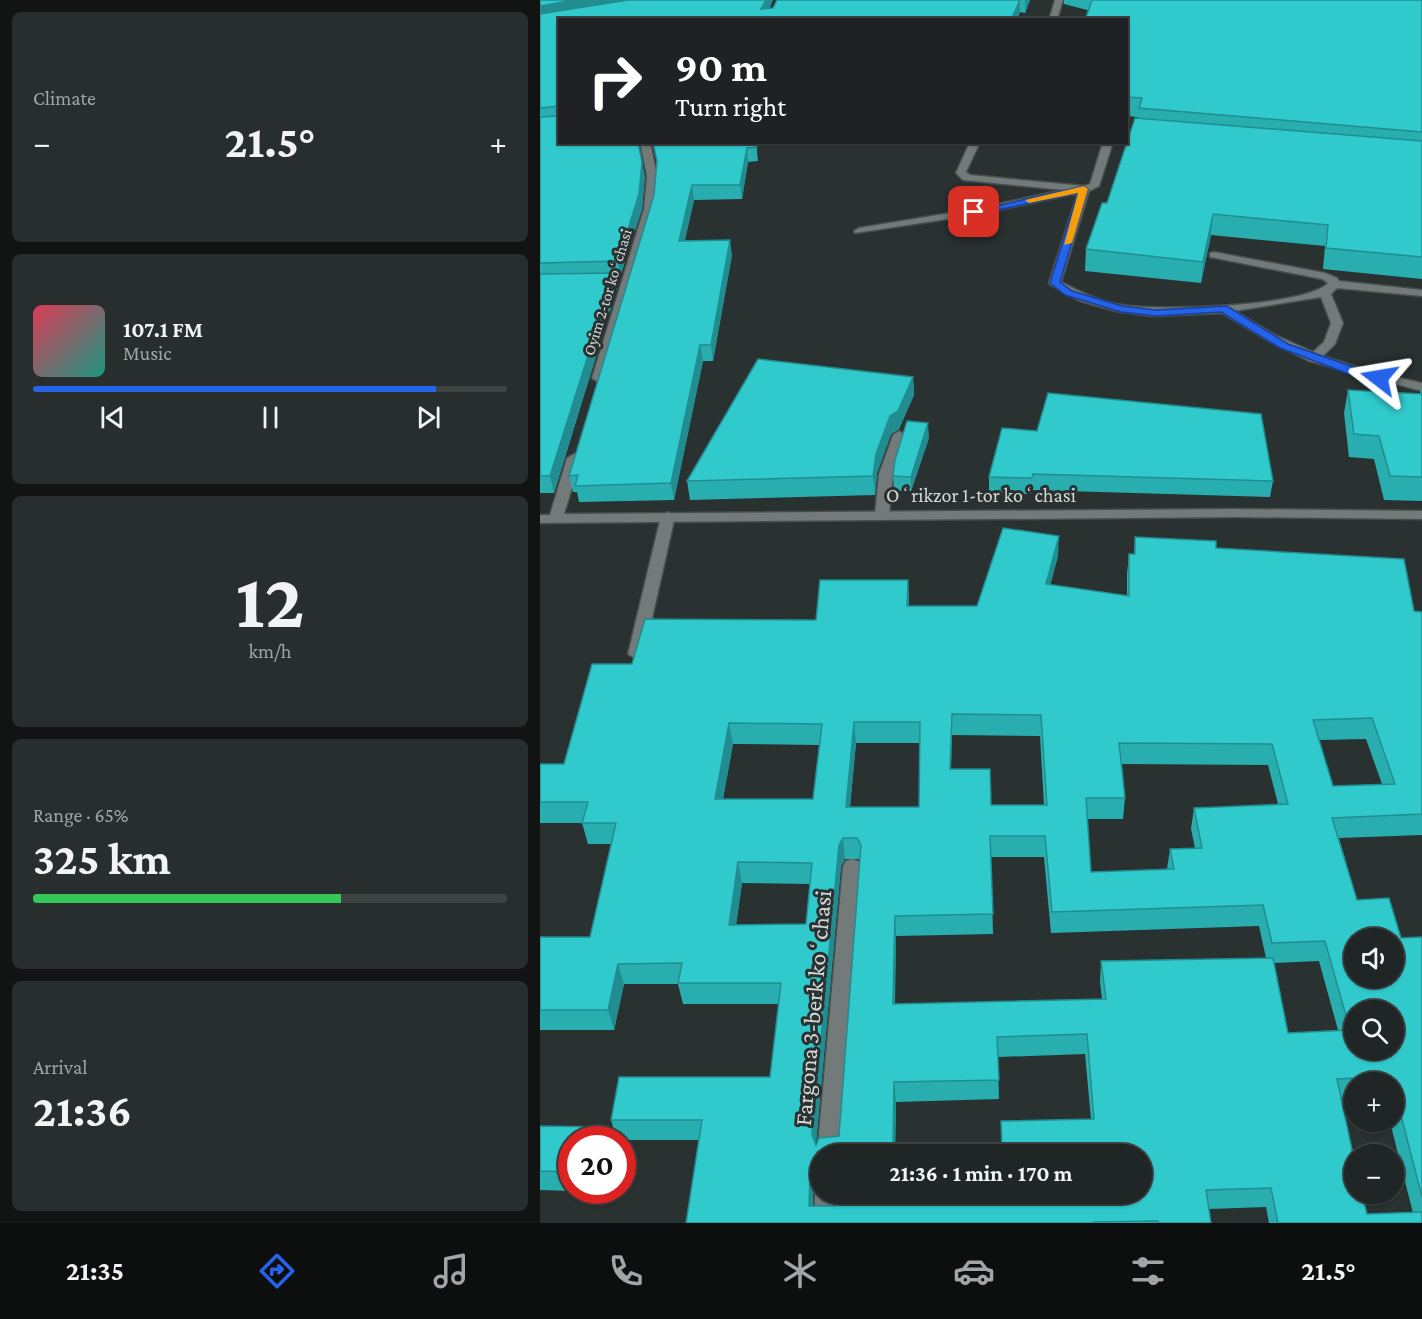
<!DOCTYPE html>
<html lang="en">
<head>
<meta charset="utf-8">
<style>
	:root { --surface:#202525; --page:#282d2d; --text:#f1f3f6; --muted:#a2a5a7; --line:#3d4242; --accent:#2563eb }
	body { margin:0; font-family:"Crimson Pro",serif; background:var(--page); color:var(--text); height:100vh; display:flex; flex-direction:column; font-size:22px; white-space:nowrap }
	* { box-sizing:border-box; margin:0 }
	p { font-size:20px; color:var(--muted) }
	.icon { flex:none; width:33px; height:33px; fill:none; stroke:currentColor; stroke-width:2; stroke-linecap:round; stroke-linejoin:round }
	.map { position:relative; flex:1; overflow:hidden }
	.sheet { display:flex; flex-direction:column; gap:12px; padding:12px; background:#121414; width:540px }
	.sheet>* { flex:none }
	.banner { position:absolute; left:18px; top:18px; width:570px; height:126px; border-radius:0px; box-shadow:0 2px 4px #0004,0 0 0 2px var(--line); background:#202124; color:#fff; overflow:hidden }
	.buttons { position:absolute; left:804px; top:928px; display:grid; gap:12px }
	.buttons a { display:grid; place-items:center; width:60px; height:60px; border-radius:50%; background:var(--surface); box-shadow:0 2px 4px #0004,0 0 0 2px var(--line); font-size:30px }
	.speed { position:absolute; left:18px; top:1126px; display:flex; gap:12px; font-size:30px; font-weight:700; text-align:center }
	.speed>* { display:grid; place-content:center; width:78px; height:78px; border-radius:50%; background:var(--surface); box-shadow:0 2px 4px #0004,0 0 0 2px var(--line); line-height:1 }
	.speed .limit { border:9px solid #d22; background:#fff; color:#111 }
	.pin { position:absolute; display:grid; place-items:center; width:51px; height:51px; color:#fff; margin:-26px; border-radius:12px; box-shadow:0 3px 9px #0006 }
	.me { position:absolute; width:66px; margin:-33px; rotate:284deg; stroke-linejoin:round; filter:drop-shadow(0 0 4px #0008) }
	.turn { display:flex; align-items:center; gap:21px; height:126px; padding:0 18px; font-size:27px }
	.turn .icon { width:78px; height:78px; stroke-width:2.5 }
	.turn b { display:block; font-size:42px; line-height:51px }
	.big { font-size:45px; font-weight:700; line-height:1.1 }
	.sheet .widget { flex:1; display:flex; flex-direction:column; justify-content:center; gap:9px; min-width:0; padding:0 21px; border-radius:9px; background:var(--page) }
	.sheet .dial { align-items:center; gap:0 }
	.dial b { font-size:78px; line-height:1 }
	.song { display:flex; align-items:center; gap:18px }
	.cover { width:72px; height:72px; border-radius:9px; background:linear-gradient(135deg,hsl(350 70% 55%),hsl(170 70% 35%)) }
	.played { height:6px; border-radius:3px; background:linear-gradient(90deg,var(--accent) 85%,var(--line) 85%) }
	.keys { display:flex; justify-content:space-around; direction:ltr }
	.heat { display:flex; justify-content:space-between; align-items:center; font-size:33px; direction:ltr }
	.charge { height:9px; border-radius:4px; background:linear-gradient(90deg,#34c759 65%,var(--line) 0) }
	.trip { position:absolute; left:270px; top:1144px; width:342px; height:60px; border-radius:30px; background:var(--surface); box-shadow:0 2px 4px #0004,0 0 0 2px var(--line); font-weight:700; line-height:60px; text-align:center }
	.dock { display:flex; height:96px; justify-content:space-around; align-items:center; background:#0d0f0f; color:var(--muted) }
	.dock .icon { width:42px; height:42px }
	.dock .active { color:var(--accent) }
	.dock b { font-size:27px; color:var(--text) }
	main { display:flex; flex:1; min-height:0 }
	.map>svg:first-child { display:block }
</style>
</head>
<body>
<main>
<section class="sheet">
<div class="widget"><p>Climate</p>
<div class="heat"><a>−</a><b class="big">21.5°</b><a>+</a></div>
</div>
<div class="widget">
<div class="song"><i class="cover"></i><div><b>107.1 FM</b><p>Music</p></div></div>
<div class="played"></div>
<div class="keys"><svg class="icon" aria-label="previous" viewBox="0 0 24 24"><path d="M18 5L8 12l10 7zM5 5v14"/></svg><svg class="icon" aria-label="pause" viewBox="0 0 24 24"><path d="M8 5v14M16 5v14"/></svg><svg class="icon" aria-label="next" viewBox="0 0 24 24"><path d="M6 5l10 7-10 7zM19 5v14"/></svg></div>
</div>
<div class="widget dial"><b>12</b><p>km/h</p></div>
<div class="widget"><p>Range · 65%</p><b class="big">325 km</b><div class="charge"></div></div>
<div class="widget"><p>Arrival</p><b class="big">21:36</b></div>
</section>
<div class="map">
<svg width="882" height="1223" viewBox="0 0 882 1223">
	<rect width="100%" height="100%" fill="#2a3131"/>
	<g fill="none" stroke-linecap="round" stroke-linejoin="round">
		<g stroke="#484e4e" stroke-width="3">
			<g id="service">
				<path d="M515 0H523L517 20H509Z"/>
				<path d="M430 142H440L426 172 430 175 544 186 550 184 563 142H573L559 186 549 191 521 282C539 291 556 300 576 304 612 312 765 307 788 283L782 279 670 257V253L674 252 785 273 797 278 799 281 882 290V296L797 288 791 294 803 323 795 344 783 356 832 372 882 383V391L769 361 727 340 682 313 611 316 576 311 540 301 511 285 509 283 538 193 434 215 315 233 314 231 319 228 434 209 524 190 423 180 416 173ZM781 297 791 323 784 342 773 352 735 335 695 311Z"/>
				<path d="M359 431 365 435 353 474 349 515 342 519 335 515 339 474 353 435Z"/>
				<path d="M128 512 135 516 104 654 96 659 88 654 121 516Z"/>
			</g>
		</g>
		<g stroke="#484e4e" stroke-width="3">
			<g id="minor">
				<path d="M100 142H110L117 176 114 209 64 378 58 382 52 378 104 209 107 176Z"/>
				<path d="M34 454 41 458 24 514 695 509 882 511V519L695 517 0 523V515H10L27 458Z"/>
				<path d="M312 859 318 861 321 866 299 1155H280V1162L277 1155 303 866 306 861Z"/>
				<path d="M280 1186V1194H297L296 1223H274L275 1194Z"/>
			</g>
		</g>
		<use href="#service" fill="#727a7a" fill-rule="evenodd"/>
		<use href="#minor" fill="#727a7a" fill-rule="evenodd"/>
	</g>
	<g fill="#29aeb0" fill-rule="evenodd">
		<path d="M0 0H233L229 9 233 8 237 0H490L485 13 480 12 477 20H20L105 176 102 209 80 277H75L77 288 14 493H0Z"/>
		<path d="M524 0H882V279L783 269 785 246 671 235 661 283 545 271 546 249 567 203 598 117 586 116V20L524 4Z"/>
		<path d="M112 142H216L218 161 208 162 202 199 154 200 145 240 192 255 173 361H163L134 500 39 502 37 492H33L29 476 114 195 117 163Z"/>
		<path d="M373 377 374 395 359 429 351 434 337 473 335 495 150 500 147 481Z"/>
		<path d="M882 388V501L844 500 834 459 809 457 804 413 808 390 880 394Z"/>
		<path d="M462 428 733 481 730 497 492 490 491 494 449 493V477Z"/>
		<path d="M389 438 371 491H354L353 476Z"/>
		<path d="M595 537 676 548 874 611 882 612V835L799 838 817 900 861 938 882 937V1223H729L726 1207 669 1209 671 1223H146L159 1140H77L71 1120 230 1077 239 1004H143L138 984H84L74 1030H0V937H50L72 844H48L42 823H0V764H24L92 664 276 620 368 580 369 606H437L518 556 510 585 587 596V574L589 554H594ZM412 735 500 736 504 805H451L411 769ZM826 739 842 784 793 786 779 740ZM316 743H380L379 807H310ZM193 744 279 745 273 799H183ZM582 764 728 765 738 804 654 808 651 829 655 848 630 849 627 869 551 872 547 819H583L585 798ZM451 857H504L511 933 719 926 726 958 561 961 560 982 562 999 355 1004 356 936 453 934ZM305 859H319L320 861 299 1136 276 1145V1143L301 866ZM202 883 270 884 266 924 196 925ZM779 961 798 1030 748 1033 734 963ZM545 1054 551 1119 461 1121V1148L355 1150 356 1102 459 1099 458 1057ZM814 1083H854V1122H850L873 1213 827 1214 801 1098 814 1097ZM280 1155 602 1194 295 1206H273V1194L280 1184V1186Z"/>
		<path d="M0 1126 32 1140V1191L0 1190Z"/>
	</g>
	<g fill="#228d90">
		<path d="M35 0H101L0 19V6Z"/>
		<path d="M226 0H233L224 20 221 9Z"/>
		<path d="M480 0V12L477 20H471Z"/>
		<path d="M485 0H490L485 13Z"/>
		<path d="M207 148 208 162 202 199 200 185Z"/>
		<path d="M102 162 105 176 102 209 80 277 78 261Z"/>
		<path d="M152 185 154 200 141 256 139 241Z"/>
		<path d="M673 214 671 235 661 283 663 262Z"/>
		<path d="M190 240 192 255 173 361 171 345Z"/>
		<path d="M74 273 77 288 14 493 10 476Z"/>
		<path d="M160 345 163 361 134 500 131 483Z"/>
		<path d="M373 377 374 395 359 429 351 434 337 473 335 495 333 476 336 454 350 416Z"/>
		<path d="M388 423 389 438 371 491V477Z"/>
		<path d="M519 536 518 556 505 605 506 584Z"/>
		<path d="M368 580 369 601 368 627 367 606Z"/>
		<path d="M412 714V735L410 790V769Z"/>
		<path d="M314 722 316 743 308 828 306 807Z"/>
		<path d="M189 723 193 744 179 820 175 799Z"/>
		<path d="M303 838 305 859 301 866 275 1155 272 1135 299 845Z"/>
		<path d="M198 862 202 883 193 946 189 925Z"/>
		<path d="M355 916 356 936 354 1024 353 1004Z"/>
		<path d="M78 964 84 984 74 1030 68 1010Z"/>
		<path d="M354 1082 356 1102 355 1155 353 1150Z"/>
		<path d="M69 1127 74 1140H66Z"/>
		<path d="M277 1164 280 1184 273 1194 272 1223 269 1206 270 1175Z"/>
	</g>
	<g fill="#30cacd" stroke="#228d90" stroke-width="1.5" fill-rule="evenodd">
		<path d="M0 0H35L0 6Z"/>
		<path d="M88 0H226L221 9 233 8 237 0H480L471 20H20V142H98L102 162 99 194 78 261 0 263V117L17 116 19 106 0 108V14Z"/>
		<path d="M552 0H882V132L599 108 602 98 586 97V20H545Z"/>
		<path d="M595 118 882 141V257L786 248 788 225 673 214 663 262 546 249 562 203H567Z"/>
		<path d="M113 142H216L217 147 207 148 200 185H152L139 241 190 240 171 345H160L131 483 35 486 38 475 29 476 114 195 117 161Z"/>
		<path d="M74 273 10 476H0V274Z"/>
		<path d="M218 359 373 377 358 411 350 416 336 454 333 476 147 481Z"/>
		<path d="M808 390 882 394V477L850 476 839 436 814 434Z"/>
		<path d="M508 393 721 414 733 481 493 474 492 478 449 477 462 428 497 431Z"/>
		<path d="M367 421 388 423 371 477 353 476 355 460Z"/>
		<path d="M463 528 519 536 506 584 589 596V554H595V537L676 541V548L864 559 874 611 882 612V814L792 818 817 900 849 898 861 938 882 937V1197L851 1076 797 1079 814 1159V1194H822L827 1214 882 1212V1223H738L731 1188 666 1190 671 1223H618V1221L554 1222V1223H146L162 1120H71L79 1077H230L241 983H138L142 963 78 964 68 1010H0V937H50L76 823H42L48 802H0V764H24L52 664H92L105 619 276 620 280 580H368L367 606H437ZM412 714 501 715 507 805H451L450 769H410ZM832 718 855 784 793 786 773 720ZM314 722H380L379 807H306ZM189 723 282 724 273 799H175ZM579 743 732 744 748 804 654 808 662 848 630 849 634 869 551 872 546 798H585ZM450 836H505L512 912 723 905 732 943 785 941 810 1030 748 1033 733 958 561 961 566 999 353 1004 355 916 453 914ZM303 838H317L321 845 299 1136 279 1138 276 1145 272 1135 299 845ZM198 862 272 863 266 924 189 925ZM814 939H854V978H814ZM814 1011H854V1050H814ZM547 1034 554 1119 461 1121 462 1148 353 1150 354 1082 459 1080 457 1037ZM280 1155H602V1194H295V1206H269L270 1175 277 1164 279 1173H280Z"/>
		<path d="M0 1126 69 1127 66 1140H32V1172L0 1171Z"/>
	</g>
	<path fill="#2563eb" stroke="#184099" stroke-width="1.5" d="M544 186 548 189 520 282 532 291 582 306 616 310 687 306 748 344 845 378 839 382 814 376 740 348 681 312 616 316 581 312 525 295 510 283 538 193 434 215 429 212Z"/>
	<path fill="#f59e0b" d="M544 186 548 189 532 243 524 245 538 193 489 203 485 200Z"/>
	<g text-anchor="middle" stroke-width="6" stroke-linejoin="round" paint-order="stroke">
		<g font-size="16" fill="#d4d8d8" stroke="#2a3131">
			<text transform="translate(67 292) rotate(-73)" y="6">Oyim 2-tor koʻchasi</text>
		</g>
		<g font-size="20" fill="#d4d8d8" stroke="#2a3131">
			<text x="441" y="502">Oʻrikzor 1-tor koʻchasi</text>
		</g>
		<g font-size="24" fill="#d4d8d8" stroke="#2a3131">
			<text transform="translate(273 1008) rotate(-85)" y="8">Fargona 3-berk koʻchasi</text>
		</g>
	</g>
</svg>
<div class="buttons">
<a><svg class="icon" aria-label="sound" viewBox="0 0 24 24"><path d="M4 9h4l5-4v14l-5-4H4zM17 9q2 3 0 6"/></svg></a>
<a><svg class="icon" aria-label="search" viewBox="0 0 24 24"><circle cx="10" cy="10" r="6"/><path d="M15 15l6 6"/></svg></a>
<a>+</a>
<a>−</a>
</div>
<div class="speed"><div class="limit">20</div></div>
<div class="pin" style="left:434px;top:212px;background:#d93025"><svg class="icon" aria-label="arrive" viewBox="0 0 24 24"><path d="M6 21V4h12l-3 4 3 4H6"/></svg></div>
<svg class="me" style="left:839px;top:378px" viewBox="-20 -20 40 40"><path d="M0-17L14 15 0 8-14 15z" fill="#2563eb" stroke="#fff" stroke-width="4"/></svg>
<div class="trip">21:36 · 1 min · 170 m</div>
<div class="banner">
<div class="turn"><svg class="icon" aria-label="right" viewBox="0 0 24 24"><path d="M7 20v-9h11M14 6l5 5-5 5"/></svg><div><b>90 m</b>Turn right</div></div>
</div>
</div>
</main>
<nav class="dock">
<b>21:35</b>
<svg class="icon active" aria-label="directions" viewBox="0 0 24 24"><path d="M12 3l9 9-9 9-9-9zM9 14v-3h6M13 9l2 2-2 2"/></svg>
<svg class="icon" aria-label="music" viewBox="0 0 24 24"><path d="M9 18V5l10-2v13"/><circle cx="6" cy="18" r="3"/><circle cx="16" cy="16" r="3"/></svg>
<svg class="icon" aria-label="phone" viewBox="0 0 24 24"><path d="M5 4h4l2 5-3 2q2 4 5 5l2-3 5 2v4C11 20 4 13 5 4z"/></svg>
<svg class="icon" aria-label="climate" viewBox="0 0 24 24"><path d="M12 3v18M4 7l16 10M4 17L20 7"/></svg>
<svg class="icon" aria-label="car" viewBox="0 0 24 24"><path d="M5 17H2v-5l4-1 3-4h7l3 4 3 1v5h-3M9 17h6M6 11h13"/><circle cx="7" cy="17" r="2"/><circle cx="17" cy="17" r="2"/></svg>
<svg class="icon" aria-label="filters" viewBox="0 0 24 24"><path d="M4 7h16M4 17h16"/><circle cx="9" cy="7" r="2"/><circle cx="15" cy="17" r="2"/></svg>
<b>21.5°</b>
</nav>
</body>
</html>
